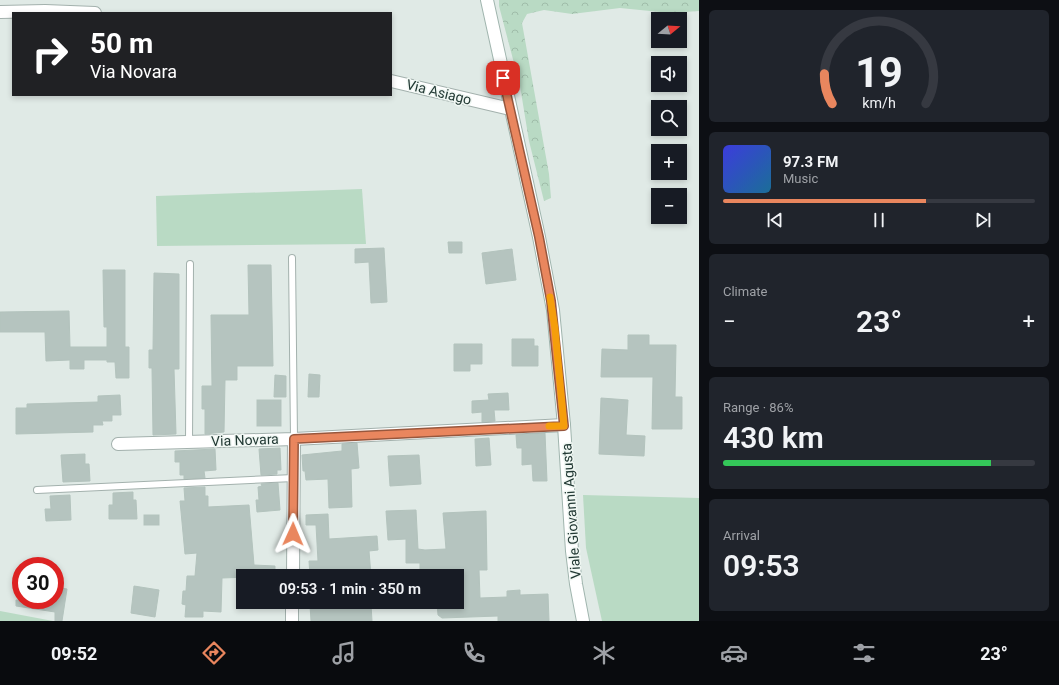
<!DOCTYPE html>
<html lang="en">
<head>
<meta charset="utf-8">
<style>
	:root { --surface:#171b24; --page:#20242c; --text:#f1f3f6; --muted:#9ea1a6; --line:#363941; --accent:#e9865e }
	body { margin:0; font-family:Roboto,sans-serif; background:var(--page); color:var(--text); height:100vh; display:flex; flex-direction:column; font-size:15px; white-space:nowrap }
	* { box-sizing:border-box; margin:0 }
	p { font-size:13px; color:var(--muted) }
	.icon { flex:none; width:22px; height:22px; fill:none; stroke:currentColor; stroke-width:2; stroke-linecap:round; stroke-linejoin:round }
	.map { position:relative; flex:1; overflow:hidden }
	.panel { display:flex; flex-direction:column; gap:10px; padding:10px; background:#0d0f14; width:360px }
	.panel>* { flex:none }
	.guide { position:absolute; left:12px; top:12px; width:380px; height:84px; border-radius:0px; box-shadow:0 2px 6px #0003; background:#202124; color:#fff; overflow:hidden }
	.needle { width:26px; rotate:72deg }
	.fabs { position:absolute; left:651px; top:12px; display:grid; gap:8px }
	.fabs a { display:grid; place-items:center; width:36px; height:36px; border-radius:0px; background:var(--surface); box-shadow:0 2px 6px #0003; font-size:20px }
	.speed { position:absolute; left:12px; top:557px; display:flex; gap:8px; font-size:20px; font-weight:700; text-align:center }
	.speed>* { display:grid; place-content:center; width:52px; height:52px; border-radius:50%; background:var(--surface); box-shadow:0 2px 6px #0003; line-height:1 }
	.speed .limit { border:6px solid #d22; background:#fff; color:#111 }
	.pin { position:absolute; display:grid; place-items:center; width:34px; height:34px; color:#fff; margin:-17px; border-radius:8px; box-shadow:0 2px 6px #0006 }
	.me { position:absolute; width:44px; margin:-22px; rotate:1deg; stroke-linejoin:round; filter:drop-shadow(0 0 3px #0008) }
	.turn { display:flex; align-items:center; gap:14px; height:84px; padding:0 12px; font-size:18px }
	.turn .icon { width:52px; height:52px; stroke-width:2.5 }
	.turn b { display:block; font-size:28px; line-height:34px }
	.big { font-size:30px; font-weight:600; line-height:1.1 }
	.panel .card { flex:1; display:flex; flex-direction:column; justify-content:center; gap:6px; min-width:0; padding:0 14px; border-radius:6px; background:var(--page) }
	.panel .dial { align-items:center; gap:0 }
	.dial svg { height:104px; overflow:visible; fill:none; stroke:var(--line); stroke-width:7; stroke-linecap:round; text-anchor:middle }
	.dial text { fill:var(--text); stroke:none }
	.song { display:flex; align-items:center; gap:12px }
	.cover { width:48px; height:48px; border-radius:6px; background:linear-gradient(135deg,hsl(240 70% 55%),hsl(200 70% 35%)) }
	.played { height:4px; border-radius:2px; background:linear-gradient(90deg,var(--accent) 65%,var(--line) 65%) }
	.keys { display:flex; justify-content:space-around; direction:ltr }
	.heat { display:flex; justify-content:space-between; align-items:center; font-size:22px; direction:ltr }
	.charge { height:6px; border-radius:3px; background:linear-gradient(90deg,#34c759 86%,var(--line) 0) }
	.trip { position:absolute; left:236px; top:569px; width:228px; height:40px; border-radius:0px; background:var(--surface); box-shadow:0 2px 6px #0003; font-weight:600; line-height:40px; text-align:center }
	.dock { display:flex; height:64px; justify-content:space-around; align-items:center; background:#090b0e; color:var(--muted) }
	.dock .icon { width:28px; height:28px }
	.dock .on { color:var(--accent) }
	.dock b { font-size:18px; color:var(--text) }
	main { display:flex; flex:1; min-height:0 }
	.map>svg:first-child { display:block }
</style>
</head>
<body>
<main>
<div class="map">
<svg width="699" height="621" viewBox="0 0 699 621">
	<defs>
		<pattern id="forest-crowns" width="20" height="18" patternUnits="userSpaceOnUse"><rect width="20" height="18" fill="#b9dac4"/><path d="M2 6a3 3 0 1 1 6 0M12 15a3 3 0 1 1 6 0" fill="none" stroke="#9fbca9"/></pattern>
	</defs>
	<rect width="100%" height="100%" fill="#e0eae6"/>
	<g fill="#b9dac4">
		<path d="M362 189 366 244 157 246 156 196Z"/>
		<path d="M583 495 699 498V621H602L586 548Z"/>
		<path d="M0 611 53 621H0Z"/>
	</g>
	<path fill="url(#forest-crowns)" d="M499 0H699V11L670 13 620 8 572 14 544 10 527 14 522 23 549 174 551 198 544 201 529 141 520 86 499 6Z"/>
	<g fill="#b5c4bf" stroke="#b3c3bd">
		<path d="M448 242H462V253H449Z"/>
		<path d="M384 248 387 302 371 303 369 262 355 263V249Z"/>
		<path d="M512 249 516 280 486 284 482 253Z"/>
		<path d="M248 265H271L273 366H237V380H225L224 432 205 434V409H202V386H212L211 315H249Z"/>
		<path d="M103 270H125V347H129V378H116L115 362H107V360H84V369H70V360L46 361 45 332H0V312L69 311 70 347H107V327H104Z"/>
		<path d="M154 273 179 274V369H174L176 434 153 435 152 368H149V350H153Z"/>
		<path d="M628 335H649V345H676L675 397H682V429H652L653 377H601L602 349 628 350Z"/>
		<path d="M512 339H534V346H538V366H512Z"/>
		<path d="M454 344H482V364H470V371H454Z"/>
		<path d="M309 374 320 375 319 397H308Z"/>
		<path d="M275 375 286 376V397H274Z"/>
		<path d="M508 393 509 410H494L495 421 482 422V412L472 413V401L489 400 488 394Z"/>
		<path d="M120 395 121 415H112V421H102L103 425H93V432L16 434V408H27V404L98 402V396Z"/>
		<path d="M601 398 628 400 626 435 645 436 644 456 599 454Z"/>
		<rect x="257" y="400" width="24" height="26"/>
		<path d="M545 433 547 481H533L532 464 522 465V448H517L516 435Z"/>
		<path d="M489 438 491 465 476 466 475 439Z"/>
		<path d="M357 443 359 468 351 469 352 507 329 508 328 479 306 480 305 471H303L302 455 342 451V444Z"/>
		<path d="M280 448 281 470H277V474L261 475 259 449Z"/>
		<path d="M215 449 216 470 204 471 205 478 184 479V475H180V462H175V451Z"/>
		<path d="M85 454V464H89L90 481 63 482 61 455Z"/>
		<path d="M419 455 421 484 390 486 388 456Z"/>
		<path d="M278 483 280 510 257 512 256 500H259L258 487 262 486 261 484Z"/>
		<path d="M205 487V496H208V507L249 505 254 565 275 566V576L222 578 221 612 203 611V617H185L186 605 182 604 183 591H186L187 576H195L197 553 185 554 180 501H185L184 488Z"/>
		<path d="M133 492V500H136L137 519H109V505H113V493Z"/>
		<path d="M70 495 71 520 46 521 45 509H51L50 496Z"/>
		<path d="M416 510 418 549 425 550 446 549 443 513 486 511 487 570H479L480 598 507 597V591L520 590V595L548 594 549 621H498V616L442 618 438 615 437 602H457V576H420V563H406V539L388 540 386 511Z"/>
		<path d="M328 514 329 539 377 536 378 550 369 551 371 576H310L309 561H318L316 525H306V515Z"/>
		<rect x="144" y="515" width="15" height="10"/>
		<path d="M134 586 159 590 155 617 131 613Z"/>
		<path d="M55 587 67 589 62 621H55V612L16 606V600H55Z"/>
		<path d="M338 603 339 607 371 605 372 621H311L310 605Z"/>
	</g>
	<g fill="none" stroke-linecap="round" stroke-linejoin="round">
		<g stroke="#a3b1ad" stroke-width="8">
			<g id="lane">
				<path d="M292 258 294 439"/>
				<path d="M189 442 190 264"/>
				<path d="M37 490 294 478"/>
			</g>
		</g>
		<g stroke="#a3b1ad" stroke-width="14">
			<g id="street">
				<path d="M0 12 45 11 95 13"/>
				<path d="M391 81 510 109"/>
				<path d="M118 444 294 439 564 425"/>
				<path d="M293 576 294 439"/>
				<path d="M292 621V602"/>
			</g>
		</g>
		<g stroke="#a0b5ae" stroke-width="14">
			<path id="secondary" d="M487 0 539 237 553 310 564 425 572 551 576 584 583 621"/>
		</g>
		<use href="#lane" stroke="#fff" stroke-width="6"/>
		<use href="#street" stroke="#fff" stroke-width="12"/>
		<use href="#secondary" stroke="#fff" stroke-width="12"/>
	</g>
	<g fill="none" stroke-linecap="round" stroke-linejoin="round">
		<g stroke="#97573d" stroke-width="10">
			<path id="route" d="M293 534 294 439 564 426 551 301 539 237 503 78"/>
		</g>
		<use href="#route" stroke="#e9865e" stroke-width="7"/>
		<path stroke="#f59e0b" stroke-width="7" d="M549 426H564L555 329 550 297"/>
	</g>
	<g text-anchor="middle" stroke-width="3" stroke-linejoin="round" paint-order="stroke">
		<g font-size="14" fill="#223934" stroke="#f0f7f3">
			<text transform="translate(439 92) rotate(14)" y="5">Via Asiago</text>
			<text transform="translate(245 440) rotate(-2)" y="5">Via Novara</text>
			<text transform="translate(571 511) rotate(-94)" y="5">Viale Giovanni Agusta</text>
		</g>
	</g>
</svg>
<div class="fabs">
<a><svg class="needle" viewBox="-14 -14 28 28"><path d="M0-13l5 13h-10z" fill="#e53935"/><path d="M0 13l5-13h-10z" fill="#9ea1a6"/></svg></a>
<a><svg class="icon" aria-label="sound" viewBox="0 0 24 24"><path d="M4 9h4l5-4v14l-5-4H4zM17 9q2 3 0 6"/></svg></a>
<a><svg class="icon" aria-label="search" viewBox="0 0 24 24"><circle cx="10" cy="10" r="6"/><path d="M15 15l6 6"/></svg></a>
<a>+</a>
<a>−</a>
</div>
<div class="speed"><div class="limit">30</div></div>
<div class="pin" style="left:503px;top:78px;background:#d93025"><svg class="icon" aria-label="arrive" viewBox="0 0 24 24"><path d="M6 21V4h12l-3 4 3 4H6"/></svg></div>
<svg class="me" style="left:293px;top:534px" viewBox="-20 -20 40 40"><path d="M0-17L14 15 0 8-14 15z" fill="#e9865e" stroke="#fff" stroke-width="4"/></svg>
<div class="trip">09:53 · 1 min · 350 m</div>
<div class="guide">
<div class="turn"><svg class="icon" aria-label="right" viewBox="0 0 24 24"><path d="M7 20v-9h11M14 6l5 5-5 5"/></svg><div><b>50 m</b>Via Novara</div></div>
</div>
</div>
<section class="panel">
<div class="card dial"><svg viewBox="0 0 100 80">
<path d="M14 69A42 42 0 1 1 86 69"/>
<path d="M14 69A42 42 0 0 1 8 46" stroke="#e9865e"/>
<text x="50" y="56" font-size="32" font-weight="700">19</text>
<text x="50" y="72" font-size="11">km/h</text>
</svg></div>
<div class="card">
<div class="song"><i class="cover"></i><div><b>97.3 FM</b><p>Music</p></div></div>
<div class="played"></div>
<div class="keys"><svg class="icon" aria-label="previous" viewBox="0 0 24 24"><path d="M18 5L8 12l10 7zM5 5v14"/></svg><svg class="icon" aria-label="pause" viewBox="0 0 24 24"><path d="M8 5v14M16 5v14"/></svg><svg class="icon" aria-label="next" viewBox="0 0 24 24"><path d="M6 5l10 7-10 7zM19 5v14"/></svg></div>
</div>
<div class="card"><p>Climate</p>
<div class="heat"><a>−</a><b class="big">23°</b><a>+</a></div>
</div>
<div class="card"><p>Range · 86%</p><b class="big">430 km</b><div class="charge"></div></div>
<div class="card"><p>Arrival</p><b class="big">09:53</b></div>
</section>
</main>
<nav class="dock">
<b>09:52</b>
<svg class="icon on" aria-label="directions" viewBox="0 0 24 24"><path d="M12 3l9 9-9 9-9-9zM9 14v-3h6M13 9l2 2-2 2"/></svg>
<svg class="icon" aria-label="music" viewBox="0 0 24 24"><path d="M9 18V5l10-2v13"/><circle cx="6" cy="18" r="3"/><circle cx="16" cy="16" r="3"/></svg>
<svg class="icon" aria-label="phone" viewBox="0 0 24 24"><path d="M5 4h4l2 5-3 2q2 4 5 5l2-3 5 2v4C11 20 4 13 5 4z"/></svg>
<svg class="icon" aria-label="climate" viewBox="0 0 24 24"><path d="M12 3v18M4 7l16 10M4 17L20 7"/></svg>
<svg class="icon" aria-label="car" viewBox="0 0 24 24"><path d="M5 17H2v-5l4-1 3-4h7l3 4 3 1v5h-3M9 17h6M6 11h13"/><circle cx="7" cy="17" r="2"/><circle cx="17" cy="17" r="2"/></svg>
<svg class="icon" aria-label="filters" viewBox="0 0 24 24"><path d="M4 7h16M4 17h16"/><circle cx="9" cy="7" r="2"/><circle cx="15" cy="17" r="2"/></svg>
<b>23°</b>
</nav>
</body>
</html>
